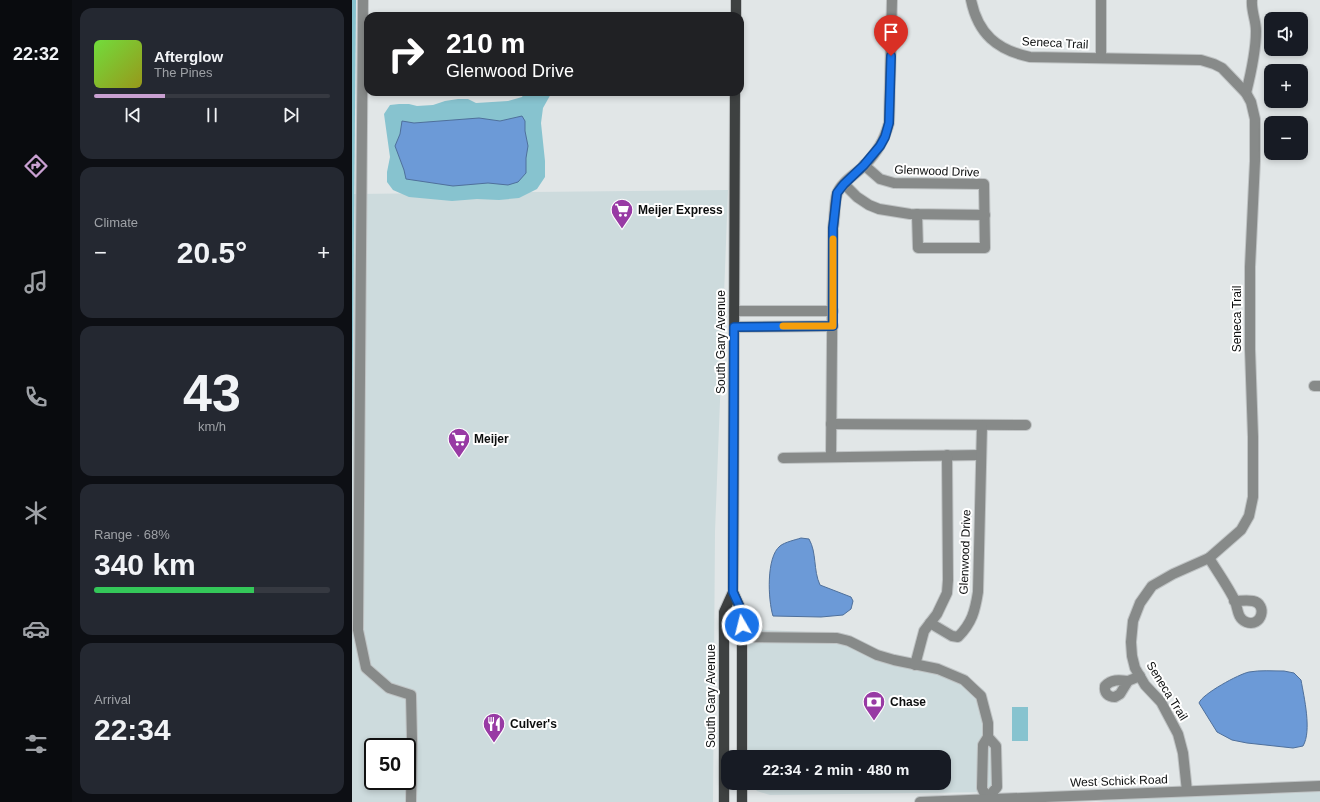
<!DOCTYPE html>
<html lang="en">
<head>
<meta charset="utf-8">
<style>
	:root { --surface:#171b24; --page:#242831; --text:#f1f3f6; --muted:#9ea1a6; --line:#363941; --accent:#c9a0d1 }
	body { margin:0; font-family:Arial,sans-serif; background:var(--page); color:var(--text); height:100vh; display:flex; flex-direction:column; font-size:15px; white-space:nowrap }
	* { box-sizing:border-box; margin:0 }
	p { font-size:13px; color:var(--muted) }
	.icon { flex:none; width:22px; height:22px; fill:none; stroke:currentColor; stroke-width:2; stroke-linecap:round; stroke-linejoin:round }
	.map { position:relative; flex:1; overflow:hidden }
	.sheet { display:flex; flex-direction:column; gap:8px; padding:8px; background:#0d0f14; width:280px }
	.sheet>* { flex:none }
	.banner { position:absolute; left:12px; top:12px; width:380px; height:84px; border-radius:12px; box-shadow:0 2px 6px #0003; background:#202124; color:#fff; overflow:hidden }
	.fabs { position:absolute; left:912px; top:12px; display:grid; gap:8px }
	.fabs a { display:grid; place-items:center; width:44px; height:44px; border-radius:8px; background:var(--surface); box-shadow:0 2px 6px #0003; font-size:20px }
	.speed { position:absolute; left:12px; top:738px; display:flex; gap:8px; font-size:20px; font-weight:700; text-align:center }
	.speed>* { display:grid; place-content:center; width:52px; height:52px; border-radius:50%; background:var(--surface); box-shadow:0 2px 6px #0003; line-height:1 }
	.speed .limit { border:2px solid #111; border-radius:6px; background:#fff; color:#111 }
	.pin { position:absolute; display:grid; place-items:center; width:34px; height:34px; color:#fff; margin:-41px -17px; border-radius:50% 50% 50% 0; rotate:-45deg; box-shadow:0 0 4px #0007 }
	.pin .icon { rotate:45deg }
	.me { position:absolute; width:44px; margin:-22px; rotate:352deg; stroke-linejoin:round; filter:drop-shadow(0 0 3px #0008) }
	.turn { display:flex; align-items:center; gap:14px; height:84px; padding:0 16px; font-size:18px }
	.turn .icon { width:52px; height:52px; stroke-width:2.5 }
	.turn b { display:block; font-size:28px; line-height:34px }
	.big { font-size:30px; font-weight:600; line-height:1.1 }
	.sheet .widget { flex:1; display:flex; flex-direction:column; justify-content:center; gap:6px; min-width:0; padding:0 14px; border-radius:12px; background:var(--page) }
	.sheet .dial { align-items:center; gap:0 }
	.dial b { font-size:52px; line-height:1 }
	.song { display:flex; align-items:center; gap:12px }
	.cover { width:48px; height:48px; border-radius:6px; background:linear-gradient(135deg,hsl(100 70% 55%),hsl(60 70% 35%)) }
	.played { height:4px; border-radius:2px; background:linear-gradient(90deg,var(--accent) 30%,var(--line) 30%) }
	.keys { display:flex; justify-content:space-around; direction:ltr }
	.heat { display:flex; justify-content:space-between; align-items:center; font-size:22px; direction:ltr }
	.charge { height:6px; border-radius:3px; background:linear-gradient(90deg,#34c759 68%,var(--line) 0) }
	.trip { position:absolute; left:369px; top:750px; width:230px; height:40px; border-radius:12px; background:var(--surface); box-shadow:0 2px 6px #0003; font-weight:600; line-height:40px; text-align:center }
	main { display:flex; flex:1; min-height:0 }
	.tabs { display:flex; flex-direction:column; width:72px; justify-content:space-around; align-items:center; background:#090b0e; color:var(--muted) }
	.tabs .icon { width:28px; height:28px }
	.tabs .active { color:var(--accent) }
	.tabs b { font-size:18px; color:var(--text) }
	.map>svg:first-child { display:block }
</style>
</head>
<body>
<main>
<nav class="tabs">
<b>22:32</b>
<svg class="icon active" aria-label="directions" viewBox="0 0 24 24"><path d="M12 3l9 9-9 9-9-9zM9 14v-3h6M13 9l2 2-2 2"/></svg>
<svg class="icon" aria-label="music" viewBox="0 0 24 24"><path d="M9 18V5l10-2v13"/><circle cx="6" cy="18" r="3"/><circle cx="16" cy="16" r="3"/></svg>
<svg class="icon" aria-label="phone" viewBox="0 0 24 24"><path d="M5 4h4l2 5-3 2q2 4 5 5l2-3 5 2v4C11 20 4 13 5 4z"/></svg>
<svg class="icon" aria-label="climate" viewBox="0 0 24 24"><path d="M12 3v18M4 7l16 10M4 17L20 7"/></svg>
<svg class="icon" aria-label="car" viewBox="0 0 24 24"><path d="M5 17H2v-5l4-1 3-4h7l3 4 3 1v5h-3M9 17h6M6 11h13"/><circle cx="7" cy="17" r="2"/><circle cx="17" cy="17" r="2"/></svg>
<svg class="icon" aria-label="filters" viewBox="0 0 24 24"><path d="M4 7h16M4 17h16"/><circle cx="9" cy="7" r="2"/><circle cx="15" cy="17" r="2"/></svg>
</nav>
<section class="sheet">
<div class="widget">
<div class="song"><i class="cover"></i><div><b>Afterglow</b><p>The Pines</p></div></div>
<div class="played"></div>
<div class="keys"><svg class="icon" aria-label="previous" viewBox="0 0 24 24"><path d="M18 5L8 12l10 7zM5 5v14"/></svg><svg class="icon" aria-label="pause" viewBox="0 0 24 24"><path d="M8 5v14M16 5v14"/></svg><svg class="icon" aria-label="next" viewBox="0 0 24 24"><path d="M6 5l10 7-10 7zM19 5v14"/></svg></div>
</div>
<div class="widget"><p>Climate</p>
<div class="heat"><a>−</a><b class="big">20.5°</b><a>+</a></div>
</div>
<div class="widget dial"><b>43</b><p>km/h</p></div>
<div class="widget"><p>Range · 68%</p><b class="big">340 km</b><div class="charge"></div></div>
<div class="widget"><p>Arrival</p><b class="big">22:34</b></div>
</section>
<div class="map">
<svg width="968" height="802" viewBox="0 0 968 802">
	<rect width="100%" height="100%" fill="#e1e6e7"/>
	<g fill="#cddbdd" fill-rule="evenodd">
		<path d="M376 190 363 532 361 802H0V456L2 194ZM21 747H55V781H21Z"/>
		<path d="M395 629 494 634 527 651 612 675 632 690 641 723V792L418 795 405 791 398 783H592V757H396Z"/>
		<path d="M968 789V802H744L810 795Z"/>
	</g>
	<g fill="#87c3cf">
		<path d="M0 0H4L0 450Z"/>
		<path d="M173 92H200L191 108 189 123 193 161V177L185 189 167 198 147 200 125 199 100 201 57 197 41 190 35 182V172L38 157 32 114 38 105 47 104H57L65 106 81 105 93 101 106 99H116L124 103 156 101 170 97Z"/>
		<rect x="660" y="707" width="16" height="34"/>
	</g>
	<g fill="#6c9ad7" stroke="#4f709b">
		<path d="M170 116 173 121V131L176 146 174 158V173L166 182 156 185 136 183 101 186 54 179 52 170 43 146 48 134 50 121 62 123 127 118 148 121Z"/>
		<path d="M449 538 457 539C465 553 461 570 468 585L499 597 501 601 499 609 491 615 469 617 421 616C416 600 414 557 428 546 433 542 443 540 449 538Z"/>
		<path d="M932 671 942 673 949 680C952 697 960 731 951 746L941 748 895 743 880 740 865 732 847 703C850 694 887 674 897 672 908 670 920 671 932 671Z"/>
	</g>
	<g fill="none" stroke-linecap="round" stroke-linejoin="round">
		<g stroke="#bfc3c4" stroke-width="12">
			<g id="minor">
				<path d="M11 0 6 630 14 668 37 688 59 695 60 740 59 802"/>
				<path d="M619 0C626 34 645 50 678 57L849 60 862 64 870 68 894 93 899 102 903 119V161L898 267V349L901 437V497L897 516 889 530 857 558 821 574 800 586 788 603 781 621 779 642 780 656 783 668 793 685 809 702 826 734 831 753 835 791"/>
				<path d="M749 58V0"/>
				<path d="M894 93C899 73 904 52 904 31 904 20 899 11 900 0"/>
				<path d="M512 165 528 179 542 183 632 184 633 248H566L565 214"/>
				<path d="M492 184 505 197 517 205 527 209 558 214 633 215"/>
				<path d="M382 311H481"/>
				<path d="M382 327 481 326"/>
				<path d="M962 386H968"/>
				<path d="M479 424 674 425"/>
				<path d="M479 457 481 228C483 218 482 204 485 194 489 182 504 174 513 165 525 152 532 141 537 123L540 0"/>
				<path d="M431 458 629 455"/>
				<path d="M857 558C865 571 877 588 883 601 886 609 885 618 894 622 910 628 916 604 901 601 895 600 888 601 882 601"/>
				<path d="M578 623 600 636 606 637C620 623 623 611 626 592L630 425"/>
				<path d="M390 637 485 638 497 641 525 655 542 660 586 669 612 680 629 696 636 723V737L631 745 630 788 635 799 645 787 644 746 636 737"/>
				<path d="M563 665 572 631 585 614 595 593 596 580 595 455"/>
				<path d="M776 681C767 680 760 679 753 686 752 693 756 697 763 697L768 694 776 681 788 676"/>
				<path d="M568 802 968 786"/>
			</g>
		</g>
		<g stroke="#bfc3c4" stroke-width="12">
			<g id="major">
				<path d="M384 16V0"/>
				<path d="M383 92 381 592 390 612V757"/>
				<path d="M390 783V802"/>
				<path d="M372 802V612L381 592"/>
			</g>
		</g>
		<use href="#minor" stroke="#878a89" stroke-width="10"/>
		<use href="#major" stroke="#3e4141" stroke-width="10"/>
	</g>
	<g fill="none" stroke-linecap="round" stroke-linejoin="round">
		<g stroke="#114b97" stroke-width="10">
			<path id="route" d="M390 625V612L381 592 382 327 481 326V228L485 193 492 184 512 165 528 146 533 137 537 123 539 56"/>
		</g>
		<use href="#route" stroke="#1a73e8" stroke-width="7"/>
		<path stroke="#f59e0b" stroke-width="7" d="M431 326H481V239"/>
	</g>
	<defs>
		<g id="supermarket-pin" transform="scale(1.15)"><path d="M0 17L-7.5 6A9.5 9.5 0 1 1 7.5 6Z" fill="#983aa4" stroke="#fff"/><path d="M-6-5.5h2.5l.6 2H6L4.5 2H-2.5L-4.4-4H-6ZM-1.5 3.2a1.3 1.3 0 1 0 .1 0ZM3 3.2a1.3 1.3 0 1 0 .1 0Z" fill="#fff"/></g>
		<g id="bank-pin" transform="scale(1.15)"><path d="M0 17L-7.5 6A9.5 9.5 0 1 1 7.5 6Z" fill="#983aa4" stroke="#fff"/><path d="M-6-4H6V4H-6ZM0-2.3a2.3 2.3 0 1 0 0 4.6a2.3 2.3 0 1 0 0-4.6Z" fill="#fff"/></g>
		<g id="restaurant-pin" transform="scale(1.15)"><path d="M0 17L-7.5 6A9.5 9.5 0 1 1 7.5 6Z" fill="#983aa4" stroke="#fff"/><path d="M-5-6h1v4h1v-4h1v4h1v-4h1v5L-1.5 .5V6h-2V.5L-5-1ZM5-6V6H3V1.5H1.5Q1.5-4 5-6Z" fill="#fff"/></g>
	</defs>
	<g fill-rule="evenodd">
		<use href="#supermarket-pin" x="270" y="210"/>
		<use href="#supermarket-pin" x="107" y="439"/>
		<use href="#bank-pin" x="522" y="702"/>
		<use href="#restaurant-pin" x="142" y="724"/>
	</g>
	<g text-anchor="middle" stroke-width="4" stroke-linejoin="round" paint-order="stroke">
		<g font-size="12" fill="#0c0e0e" stroke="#fff">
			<text transform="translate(703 43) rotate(3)" y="4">Seneca Trail</text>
			<text transform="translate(585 171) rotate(2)" y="4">Glenwood Drive</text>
			<text transform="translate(885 319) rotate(-90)" y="4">Seneca Trail</text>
			<text transform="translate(369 342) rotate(-90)" y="4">South Gary Avenue</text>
			<text transform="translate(613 552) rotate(-88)" y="4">Glenwood Drive</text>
			<text transform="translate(815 691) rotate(58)" y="4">Seneca Trail</text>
			<text transform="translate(359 696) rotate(-90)" y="4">South Gary Avenue</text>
			<text transform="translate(767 781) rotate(-2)" y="4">West Schick Road</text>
		</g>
		<g font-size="12" font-weight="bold" fill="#0c0e0e" stroke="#fff" text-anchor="start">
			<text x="286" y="214">Meijer Express</text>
			<text x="122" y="443">Meijer</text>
			<text x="538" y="706">Chase</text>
			<text x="158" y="728">Culver's</text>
		</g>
	</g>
</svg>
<div class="fabs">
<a><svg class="icon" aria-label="sound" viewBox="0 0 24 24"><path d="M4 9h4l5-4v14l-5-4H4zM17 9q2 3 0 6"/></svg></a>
<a>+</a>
<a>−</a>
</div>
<div class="speed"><div class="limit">50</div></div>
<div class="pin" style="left:539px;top:56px;background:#d93025"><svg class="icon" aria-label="arrive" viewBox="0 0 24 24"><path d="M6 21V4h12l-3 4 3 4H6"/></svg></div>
<svg class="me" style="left:390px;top:625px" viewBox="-20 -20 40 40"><circle r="17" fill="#1a73e8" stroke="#fff" stroke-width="3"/><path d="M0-11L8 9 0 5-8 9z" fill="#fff"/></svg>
<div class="trip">22:34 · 2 min · 480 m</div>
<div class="banner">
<div class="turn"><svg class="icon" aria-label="right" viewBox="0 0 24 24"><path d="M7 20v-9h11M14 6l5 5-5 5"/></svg><div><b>210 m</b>Glenwood Drive</div></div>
</div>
</div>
</main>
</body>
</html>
